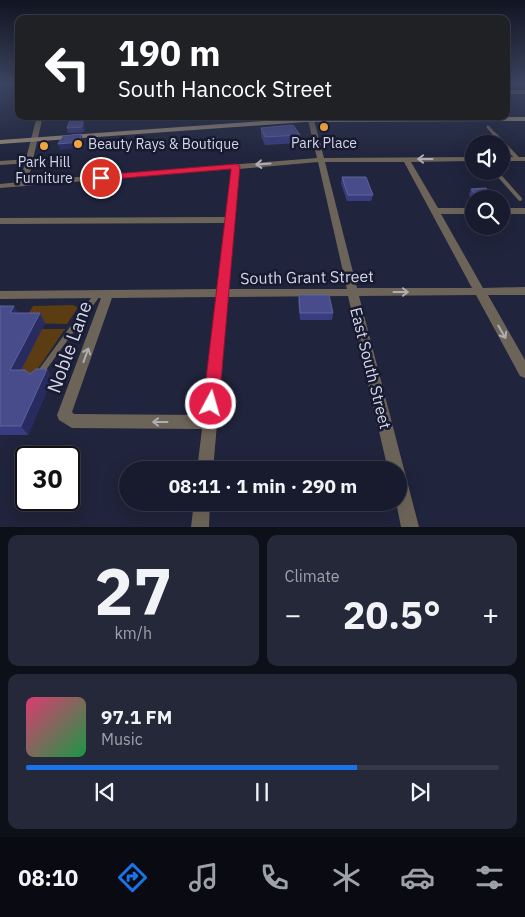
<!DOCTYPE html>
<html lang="en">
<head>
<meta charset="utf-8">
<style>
	:root { --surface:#181b2d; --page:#252839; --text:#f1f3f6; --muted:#9fa1aa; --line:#363949; --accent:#1a73e8 }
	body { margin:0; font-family:"IBM Plex Sans",sans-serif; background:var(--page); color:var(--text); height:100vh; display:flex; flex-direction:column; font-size:19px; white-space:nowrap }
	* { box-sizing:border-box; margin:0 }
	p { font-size:16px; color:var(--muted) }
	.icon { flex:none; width:28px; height:28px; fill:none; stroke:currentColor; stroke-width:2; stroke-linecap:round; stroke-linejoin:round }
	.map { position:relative; height:527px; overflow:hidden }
	.side { display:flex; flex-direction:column; gap:8px; padding:8px; background:#0d0f19; flex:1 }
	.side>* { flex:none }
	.hud { position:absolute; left:15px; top:15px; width:495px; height:105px; border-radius:10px; box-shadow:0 5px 20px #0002,0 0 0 1px var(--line); background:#202124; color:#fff; overflow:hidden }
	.controls { position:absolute; left:465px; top:135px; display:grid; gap:10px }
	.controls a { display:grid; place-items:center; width:45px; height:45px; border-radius:50%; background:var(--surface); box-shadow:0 5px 20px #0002,0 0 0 1px var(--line); font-size:25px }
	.speed { position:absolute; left:15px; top:446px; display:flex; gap:10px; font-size:25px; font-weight:700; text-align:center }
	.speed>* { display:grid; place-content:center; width:65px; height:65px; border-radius:50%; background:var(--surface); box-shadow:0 5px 20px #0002,0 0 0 1px var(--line); line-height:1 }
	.speed .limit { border:2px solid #111; border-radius:8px; background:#fff; color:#111 }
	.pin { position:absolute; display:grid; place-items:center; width:42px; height:42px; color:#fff; margin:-21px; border:2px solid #fff; border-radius:50%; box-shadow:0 1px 5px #0007 }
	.me { position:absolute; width:55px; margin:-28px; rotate:6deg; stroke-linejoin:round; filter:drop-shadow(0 0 4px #0008) }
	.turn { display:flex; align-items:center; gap:18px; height:105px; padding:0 20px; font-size:22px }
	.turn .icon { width:65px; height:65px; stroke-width:2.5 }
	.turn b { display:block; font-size:35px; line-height:42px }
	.big { font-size:38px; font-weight:700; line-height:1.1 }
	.side .widget { flex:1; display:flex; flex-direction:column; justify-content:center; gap:8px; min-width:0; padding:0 18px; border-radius:10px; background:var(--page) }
	.side .dial { align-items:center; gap:0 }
	.dial b { font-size:65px; line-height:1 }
	.song { display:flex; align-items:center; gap:15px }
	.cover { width:60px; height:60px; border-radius:8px; background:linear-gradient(135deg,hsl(340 70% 55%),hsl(140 70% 35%)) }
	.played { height:5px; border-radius:2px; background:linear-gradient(90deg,var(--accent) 70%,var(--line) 70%) }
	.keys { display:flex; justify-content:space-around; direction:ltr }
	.heat { display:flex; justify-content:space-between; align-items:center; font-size:28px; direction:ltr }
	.side .tiles { flex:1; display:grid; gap:8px; grid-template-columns:1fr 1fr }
	.widget:last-child { grid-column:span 2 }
	.trip { position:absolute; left:119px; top:461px; width:288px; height:50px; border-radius:25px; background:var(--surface); box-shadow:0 5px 20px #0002,0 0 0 1px var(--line); font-weight:700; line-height:50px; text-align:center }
	.tab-bar { display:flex; height:80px; justify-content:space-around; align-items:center; background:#0a0b12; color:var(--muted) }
	.tab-bar .icon { width:35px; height:35px }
	.tab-bar .active { color:var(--accent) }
	.tab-bar b { font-size:22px; color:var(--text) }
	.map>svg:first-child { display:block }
</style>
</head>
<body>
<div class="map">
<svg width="525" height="527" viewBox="0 0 525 527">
	<rect width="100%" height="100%" fill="#20243c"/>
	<g fill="#5c3d13">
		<path d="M73 305 77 307V309L67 324 23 323 33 306Z"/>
		<path d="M42 329H65L31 379H16Z"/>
	</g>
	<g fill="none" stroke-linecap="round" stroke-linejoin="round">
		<path stroke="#6d6459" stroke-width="3" d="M488 127 495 135"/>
		<g stroke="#6d6459" stroke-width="4">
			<path d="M494 134 518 159"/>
			<path d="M0 163 29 161"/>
			<path d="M495 171 520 199"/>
		</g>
		<path stroke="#6d6459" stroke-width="6" d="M40 373 97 295"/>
		<g fill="#6d6459" fill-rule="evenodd">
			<rect x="506" y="90" width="19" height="4"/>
			<path d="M37 116H43L28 181 317 158 308 120 311 118 314 120 324 158 474 157V161L411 162 438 208H474V214H441L483 288 525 287V295H488L525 360V378L520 376 476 295 359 296 419 527H401L396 502H398V470H388L348 296 228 297 213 470H197L202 429 72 428 59 420 57 415 101 298 0 299V291L218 289 226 223 0 224V218L226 217 232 169 0 188V184L20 182ZM318 162 347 289H229L239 169ZM325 162H404L472 288H357ZM217 297 203 415 74 414 72 412 112 298Z"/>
			<rect x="501" y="157" width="24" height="4"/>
			<rect x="501" y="208" width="24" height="6"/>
			<path d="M194 502H210L209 527H191Z"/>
		</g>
		<path fill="#968776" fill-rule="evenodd" d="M525 117V121L305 122 0 144V140L305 118Z"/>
	</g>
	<g fill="#383c80">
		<rect x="506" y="83" width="19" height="4"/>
		<path d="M83 119 85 125 84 132 68 133 67 128Z"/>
		<path d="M261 128 300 135 299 143 265 145 261 136Z"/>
		<path d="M342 177 373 195 371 201H347L341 183Z"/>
		<path d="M471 189 495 199H474V201L469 195Z"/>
		<path d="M299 295 333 313 332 320H300L298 301Z"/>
		<path d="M0 306H14L18 313H40L45 323 21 370 30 374 47 369 52 379 28 435H0Z"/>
	</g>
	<g fill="#272b60">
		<path d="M83 119 85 125 84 132 82 127Z"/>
		<path d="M81 134 83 140 82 147 60 150 58 144Z"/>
		<path d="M14 306 20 316 10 313Z"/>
		<path d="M40 313 45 323 16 380 10 370Z"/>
		<path d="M47 369 52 379 28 435 21 426Z"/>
	</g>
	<g fill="#484c8b" stroke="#5e6299">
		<path d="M83 119 82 127 67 128 70 120Z"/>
		<path d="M293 125 300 135 265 137 261 128Z"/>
		<path d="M81 134 80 142 58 144 63 136Z"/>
		<path d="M342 177H366L373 195H348Z"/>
		<path d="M486 188 495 199H479L471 189Z"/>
		<path d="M299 295H329L333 313H300Z"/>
		<path d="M0 306H14L10 313H40L10 370H25L30 374 36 369H47L21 426H0Z"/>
	</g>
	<defs><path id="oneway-shaft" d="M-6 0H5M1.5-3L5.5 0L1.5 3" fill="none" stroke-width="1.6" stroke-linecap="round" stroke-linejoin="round" transform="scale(1.25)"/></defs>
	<g stroke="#afaeb5">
		<use href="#oneway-shaft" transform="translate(425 159) rotate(180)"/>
		<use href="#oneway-shaft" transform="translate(263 164) rotate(176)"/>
		<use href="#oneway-shaft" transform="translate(401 292)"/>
		<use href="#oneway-shaft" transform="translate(502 332) rotate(60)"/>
		<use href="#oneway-shaft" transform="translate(86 355) rotate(-70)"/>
		<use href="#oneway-shaft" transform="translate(160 422) rotate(-180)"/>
	</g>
	<linearGradient id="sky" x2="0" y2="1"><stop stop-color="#121421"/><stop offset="0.53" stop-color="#3c4561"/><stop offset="1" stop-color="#3c4561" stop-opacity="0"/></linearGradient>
	<rect width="525" height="157" fill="url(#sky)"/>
	<path fill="#e11d48" stroke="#92132f" d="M236 164 240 166 219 404 217 409 211 411 205 409 203 404 231 169 101 180 96 178 101 175Z"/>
	<g fill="#f0a63f" stroke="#171a31" stroke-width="2">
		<circle cx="324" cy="127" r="5"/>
		<circle cx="78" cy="144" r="5"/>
		<circle cx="44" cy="146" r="5"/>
	</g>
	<g text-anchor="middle" stroke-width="5" stroke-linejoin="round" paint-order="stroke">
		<g font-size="14" fill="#d2d6e6" stroke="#171a31">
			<text x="324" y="148">Park Place</text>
			<text x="88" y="149" text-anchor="start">Beauty Rays &amp; Boutique</text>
			<text x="44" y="167">Park Hill<tspan x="44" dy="16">Furniture</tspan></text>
		</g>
		<g font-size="16" fill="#d2d6e6" stroke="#171a31">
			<text transform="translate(307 277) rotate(-1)" y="6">South Grant Street</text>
			<text transform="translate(371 368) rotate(76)" y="6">East South Street</text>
		</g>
		<g font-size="19" fill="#d2d6e6" stroke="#171a31">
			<text transform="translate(69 347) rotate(-70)" y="7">Noble Lane</text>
		</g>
	</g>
</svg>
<div class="controls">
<a><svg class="icon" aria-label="sound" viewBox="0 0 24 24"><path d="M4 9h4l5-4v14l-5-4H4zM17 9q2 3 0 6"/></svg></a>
<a><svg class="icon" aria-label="search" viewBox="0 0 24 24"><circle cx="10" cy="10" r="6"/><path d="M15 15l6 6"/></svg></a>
</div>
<div class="speed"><div class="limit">30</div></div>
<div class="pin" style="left:101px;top:178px;background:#d93025"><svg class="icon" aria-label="arrive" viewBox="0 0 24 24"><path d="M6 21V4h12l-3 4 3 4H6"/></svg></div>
<svg class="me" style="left:211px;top:404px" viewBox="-20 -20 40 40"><circle r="17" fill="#e11d48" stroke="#fff" stroke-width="3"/><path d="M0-11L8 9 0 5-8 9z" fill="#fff"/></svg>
<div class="trip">08:11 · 1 min · 290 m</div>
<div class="hud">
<div class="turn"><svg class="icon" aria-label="left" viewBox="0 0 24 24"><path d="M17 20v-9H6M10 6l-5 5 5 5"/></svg><div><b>190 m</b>South Hancock Street</div></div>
</div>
</div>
<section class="side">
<div class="tiles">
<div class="widget dial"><b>27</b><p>km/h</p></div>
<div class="widget"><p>Climate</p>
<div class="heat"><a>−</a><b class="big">20.5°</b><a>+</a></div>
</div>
<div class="widget">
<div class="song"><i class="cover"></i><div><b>97.1 FM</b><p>Music</p></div></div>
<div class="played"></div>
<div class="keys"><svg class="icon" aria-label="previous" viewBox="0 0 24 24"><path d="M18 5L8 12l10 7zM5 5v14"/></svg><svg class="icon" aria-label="pause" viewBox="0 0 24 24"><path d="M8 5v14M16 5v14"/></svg><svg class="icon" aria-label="next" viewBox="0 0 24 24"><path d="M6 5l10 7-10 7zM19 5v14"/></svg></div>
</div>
</div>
</section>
<nav class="tab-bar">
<b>08:10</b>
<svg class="icon active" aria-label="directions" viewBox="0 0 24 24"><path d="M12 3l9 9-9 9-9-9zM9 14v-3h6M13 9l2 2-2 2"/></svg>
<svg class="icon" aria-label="music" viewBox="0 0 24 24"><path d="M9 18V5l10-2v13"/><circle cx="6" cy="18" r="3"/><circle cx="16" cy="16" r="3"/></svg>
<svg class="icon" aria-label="phone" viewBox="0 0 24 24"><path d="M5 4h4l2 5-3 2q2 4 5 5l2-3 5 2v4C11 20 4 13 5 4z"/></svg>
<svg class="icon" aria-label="climate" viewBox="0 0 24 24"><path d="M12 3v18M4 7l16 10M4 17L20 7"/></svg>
<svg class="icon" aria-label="car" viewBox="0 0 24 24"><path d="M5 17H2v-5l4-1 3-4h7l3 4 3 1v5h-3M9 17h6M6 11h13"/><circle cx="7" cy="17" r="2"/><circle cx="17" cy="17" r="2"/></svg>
<svg class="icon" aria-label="filters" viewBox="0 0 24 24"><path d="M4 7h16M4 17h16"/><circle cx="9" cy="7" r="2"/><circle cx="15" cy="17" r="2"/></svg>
</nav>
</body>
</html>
